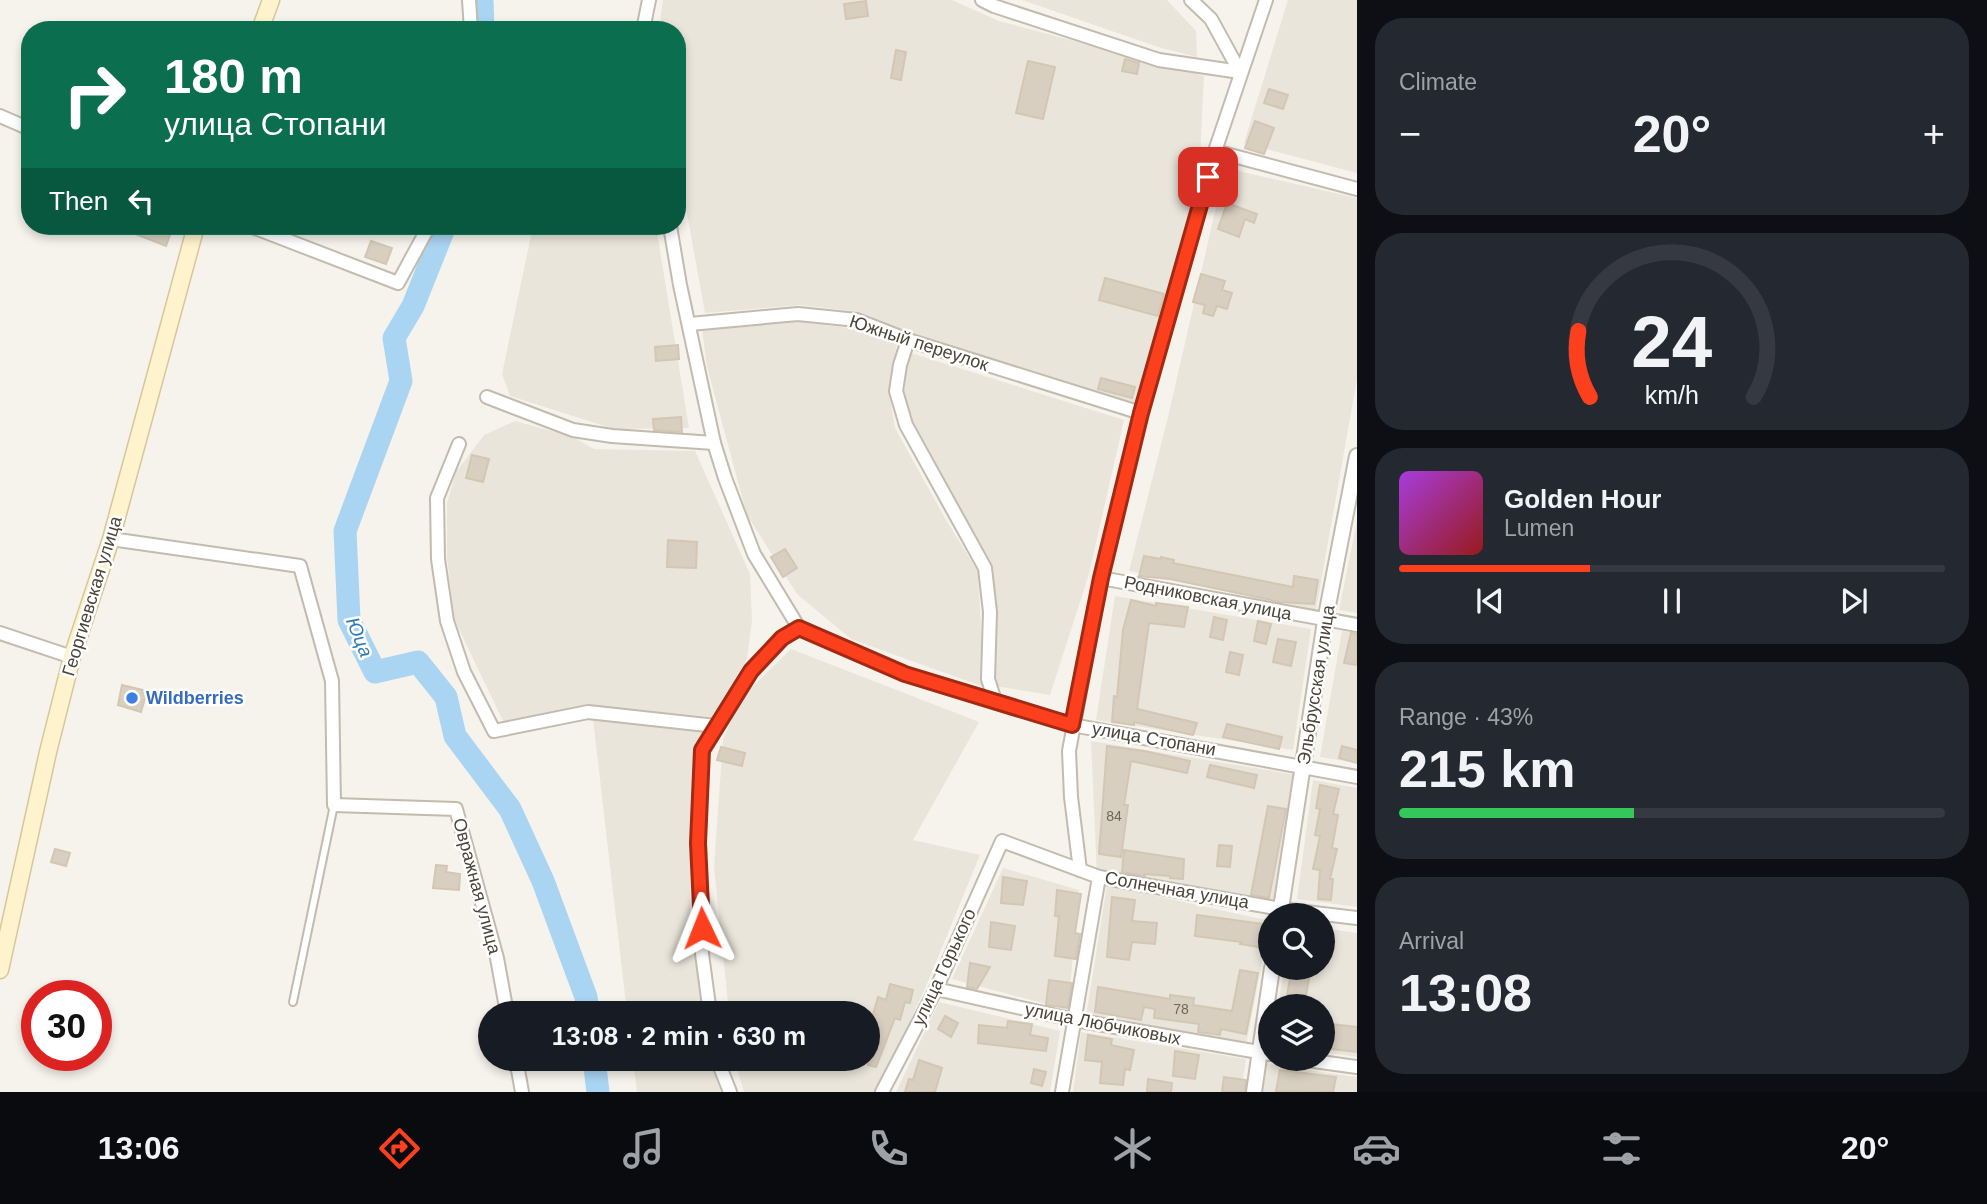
<!DOCTYPE html>
<html lang="en">
<head>
<meta charset="utf-8">
<style>
	:root { --surface:#171b24; --page:#242831; --text:#f1f3f6; --muted:#9ea1a6; --line:#363941; --accent:#fc3f1d }
	body { margin:0; font-family:Arial,sans-serif; background:var(--page); color:var(--text); height:100vh; display:flex; flex-direction:column; font-size:26px; white-space:nowrap }
	* { box-sizing:border-box; margin:0 }
	p { font-size:23px; color:var(--muted) }
	.icon { flex:none; width:38px; height:38px; fill:none; stroke:currentColor; stroke-width:2; stroke-linecap:round; stroke-linejoin:round }
	.map { position:relative; flex:1; overflow:hidden }
	.side { display:flex; flex-direction:column; gap:18px; padding:18px; background:#0d0f14; width:630px }
	.side>* { flex:none }
	.hud { position:absolute; left:21px; top:21px; width:665px; height:214px; border-radius:28px; box-shadow:0 4px 10px #0003; background:#0b6e4f; color:#fff; overflow:hidden }
	.fabs { position:absolute; left:1258px; top:903px; display:grid; gap:14px }
	.fabs a { display:grid; place-items:center; width:77px; height:77px; border-radius:50%; background:var(--surface); box-shadow:0 4px 10px #0003; font-size:35px }
	.speed { position:absolute; left:21px; top:980px; display:flex; gap:14px; font-size:35px; font-weight:700; text-align:center }
	.speed>* { display:grid; place-content:center; width:91px; height:91px; border-radius:50%; background:var(--surface); box-shadow:0 4px 10px #0003; line-height:1 }
	.speed .limit { border:10px solid #d22; background:#fff; color:#111 }
	.pin { position:absolute; display:grid; place-items:center; width:60px; height:60px; color:#fff; margin:-30px; border-radius:14px; box-shadow:0 4px 10px #0006 }
	.me { position:absolute; width:77px; margin:-38px; rotate:358deg; stroke-linejoin:round; filter:drop-shadow(0 0 5px #0008) }
	.turn { display:flex; align-items:center; gap:24px; height:147px; padding:0 28px; font-size:32px }
	.turn .icon { width:91px; height:91px; stroke-width:2.5 }
	.turn b { display:block; font-size:49px; line-height:60px }
	.then { display:flex; align-items:center; height:66px; padding:0 28px; background:#0003; gap:14px; font-size:26px }
	.big { font-size:52px; font-weight:700; line-height:1.1 }
	.side .tile { flex:1; display:flex; flex-direction:column; justify-content:center; gap:10px; min-width:0; padding:0 24px; border-radius:28px; background:var(--page) }
	.side .dial { align-items:center; gap:0 }
	.dial svg { height:182px; overflow:visible; fill:none; stroke:var(--line); stroke-width:7; stroke-linecap:round; text-anchor:middle }
	.dial text { fill:var(--text); stroke:none }
	.song { display:flex; align-items:center; gap:21px }
	.cover { width:84px; height:84px; border-radius:10px; background:linear-gradient(135deg,hsl(280 70% 55%),hsl(0 70% 35%)) }
	.played { height:7px; border-radius:4px; background:linear-gradient(90deg,var(--accent) 35%,var(--line) 35%) }
	.keys { display:flex; justify-content:space-around; direction:ltr }
	.heat { display:flex; justify-content:space-between; align-items:center; font-size:38px; direction:ltr }
	.charge { height:10px; border-radius:5px; background:linear-gradient(90deg,#34c759 43%,var(--line) 0) }
	.trip { position:absolute; left:478px; top:1001px; width:402px; height:70px; border-radius:35px; background:var(--surface); box-shadow:0 4px 10px #0003; font-weight:700; line-height:70px; text-align:center }
	.tabs { display:flex; height:112px; justify-content:space-around; align-items:center; background:#090b0e; color:var(--muted) }
	.tabs .icon { width:49px; height:49px }
	.tabs .active { color:var(--accent) }
	.tabs b { font-size:32px; color:var(--text) }
	main { display:flex; flex:1; min-height:0 }
	.map>svg:first-child { display:block }
</style>
</head>
<body>
<main>
<div class="map">
<svg width="1357" height="1092" viewBox="0 0 1357 1092">
	<rect width="100%" height="100%" fill="#f6f3ec"/>
	<g fill="#eae5da">
		<path d="M663 0H952L999 21 1204 76 1199 178 1135 404 912 334 860 312 800 305 705 313 677 158V30H659Z"/>
		<path d="M1022 0H1167L1196 31 1197 57 1158 47Z"/>
		<path d="M1288 0H1357V173L1244 143Z"/>
		<path d="M1225 168 1357 198V379L1316 610 1129 571 1168 417Z"/>
		<path d="M533 226H656L689 428 614 429 510 396 502 374Z"/>
		<path d="M795 321 856 329 897 342 889 391 895 428 946 520 978 571 984 687 851 639 797 594 747 515 707 367 702 329Z"/>
		<path d="M905 351 1124 420 1089 574 1050 695 995 686V610L989 562 939 469 907 417 900 390Z"/>
		<path d="M515 421 573 437 594 449 695 451 750 574 752 620 747 659 712 717 589 705 503 721 455 621 447 558V503L456 472 484 435Z"/>
		<path d="M1357 521V613L1339 610Z"/>
		<path d="M1115 596 1311 629 1293 750 1096 720Z"/>
		<path d="M1342 631 1357 633V763L1320 757Z"/>
		<path d="M791 649 979 722 913 840 980 855 927 984 878 1092H744L734 1059H868V1013H729L714 867 723 739 742 697Z"/>
		<path d="M593 719 703 731 696 748 692 794 690 904 703 1013H627Z"/>
		<path d="M1091 741 1297 775 1279 905 1097 875Z"/>
		<path d="M1313 780 1357 788V907L1297 899Z"/>
		<path d="M1003 868 1079 890 1068 1010 952 979Z"/>
		<path d="M1107 885 1270 921 1246 1045 1086 1016Z"/>
		<path d="M1323 928 1357 933V1057L1323 1052V1006H1278L1284 968H1323Z"/>
		<path d="M939 1002 1060 1031 1050 1092H896Z"/>
		<path d="M1081 1032 1246 1059 1241 1092H1073Z"/>
		<path d="M633 1059H709L721 1092H637Z"/>
		<path d="M1267 1064 1357 1077V1092H1263Z"/>
	</g>
	<g fill="none" stroke-linecap="round" stroke-linejoin="round">
		<g stroke="#a9d4f2" stroke-width="23">
			<path d="M482 0 483 30"/>
			<path d="M445 226 413 306 394 338 401 381 345 531 349 620 375 672 418 662 446 697 455 736 510 809 543 881 586 997 588 1013"/>
			<path d="M594 1059 598 1092"/>
		</g>
	</g>
	<g fill="#d8cfc1" stroke="#d3c7b4" stroke-width="2">
		<path d="M866 1 868 16 846 19 844 4Z"/>
		<path d="M896 50 906 52 901 80 891 78Z"/>
		<path d="M1125 59 1139 63 1137 74 1122 71Z"/>
		<path d="M1028 61 1055 67 1043 119 1016 113Z"/>
		<path d="M1269 89 1288 95 1283 109 1264 103Z"/>
		<path d="M1255 121 1274 128 1264 154 1245 148Z"/>
		<path d="M1227 203 1257 214 1254 223 1245 219 1239 237 1218 229Z"/>
		<path d="M115 226H173L166 246Z"/>
		<path d="M371 241 392 248 386 264 365 257Z"/>
		<path d="M1201 274 1225 281 1222 290 1232 293 1227 309 1217 306 1213 316 1203 313 1205 305 1193 302Z"/>
		<path d="M1105 278 1164 294 1158 316 1099 300Z"/>
		<path d="M678 345 679 359 656 361 655 347Z"/>
		<path d="M1101 378 1135 387 1132 398 1098 389Z"/>
		<path d="M681 417 682 432 654 430 653 419Z"/>
		<path d="M472 455 489 459 483 482 466 478Z"/>
		<path d="M668 540 697 542 696 568 667 567Z"/>
		<path d="M785 549 797 568 783 577 771 557Z"/>
		<path d="M1144 556 1161 559V557L1174 560 1173 563 1293 587 1294 576 1318 580 1314 604 1280 602 1170 579 1139 576Z"/>
		<path d="M1131 600 1156 606V603L1188 607 1184 627 1149 623 1137 709 1197 723 1193 735 1134 722V725L1112 722 1114 696 1117 697 1123 630Z"/>
		<path d="M1214 617 1227 620 1223 640 1210 637Z"/>
		<path d="M1258 621 1271 624 1266 644 1254 641Z"/>
		<path d="M1351 633 1357 634V665L1344 663Z"/>
		<path d="M1278 639 1296 642 1291 666 1273 662Z"/>
		<path d="M1230 652 1243 655 1239 675 1226 672Z"/>
		<path d="M122 685 147 691 141 712 118 705Z"/>
		<path d="M1227 724 1282 737 1279 749 1223 737Z"/>
		<path d="M1107 746 1144 751 1190 761 1187 773 1131 761 1124 805H1128L1121 857 1099 854Z"/>
		<path d="M1342 746 1357 750V763L1339 758Z"/>
		<path d="M721 747 745 753 742 766 717 760Z"/>
		<path d="M1210 765 1257 775 1254 788 1207 777Z"/>
		<path d="M1320 785 1339 789 1333 814 1338 815 1332 848 1337 849 1330 879H1333L1331 900 1318 899 1320 870 1313 869 1320 836 1315 835 1320 809 1316 808Z"/>
		<path d="M1268 806 1286 809 1269 898 1251 895Z"/>
		<path d="M1219 845 1232 846 1230 867 1217 866Z"/>
		<path d="M55 849 70 853 66 866 51 862Z"/>
		<path d="M1124 850 1184 859 1183 879 1170 878V876L1145 874V876L1122 872Z"/>
		<path d="M436 865 447 866 446 872 460 874 459 890 433 888Z"/>
		<path d="M1003 877 1027 881 1023 905 1001 903Z"/>
		<path d="M1057 890 1081 894 1075 933 1080 934 1076 959 1055 956 1059 916H1055Z"/>
		<path d="M1112 897 1135 900 1132 921 1157 923 1155 944 1132 942 1129 960 1107 957Z"/>
		<path d="M1197 915 1264 924 1259 947 1240 944 1241 942 1195 936Z"/>
		<path d="M991 922 1015 926 1011 950 989 947Z"/>
		<path d="M970 963 990 967 977 989 967 987Z"/>
		<path d="M1292 968H1311L1304 1006H1285Z"/>
		<path d="M1240 970 1258 973 1246 1034 1221 1029 1220 1035 1198 1032 1199 1024 1154 1018 1155 1009 1144 1007 1141 1020 1095 1012 1098 987 1170 999V995L1194 998 1193 1005 1232 1011Z"/>
		<path d="M1049 980 1072 983 1068 1008 1046 1005Z"/>
		<path d="M890 984 913 990 910 1003 905 1002 900 1020 895 1018 876 1067 868 1065V1032L878 997 886 1000Z"/>
		<path d="M945 1016 958 1023 951 1037 938 1029Z"/>
		<path d="M1008 1021 1032 1024 1030 1035 1048 1038 1046 1051 978 1043 979 1025 1007 1028Z"/>
		<path d="M1323 1023 1357 1027V1052L1323 1048Z"/>
		<path d="M1088 1035 1112 1039 1111 1045 1134 1050 1130 1070 1125 1069 1123 1085 1100 1083 1102 1062 1085 1060Z"/>
		<path d="M1175 1051 1199 1055 1195 1079 1173 1076Z"/>
		<path d="M919 1060 942 1068 935 1092H905L909 1079 913 1080Z"/>
		<path d="M1034 1069 1046 1072 1042 1086 1031 1083Z"/>
		<path d="M1280 1070 1336 1077 1333 1092 1276 1091Z"/>
		<path d="M1224 1077 1246 1080 1245 1092H1222Z"/>
		<path d="M1148 1079 1172 1083 1171 1092H1147Z"/>
	</g>
	<g fill="none" stroke-linecap="round" stroke-linejoin="round">
		<g stroke="#c2bbae" stroke-width="10">
			<path id="service" d="M293 1002 334 805"/>
		</g>
		<g stroke="#c2bbae" stroke-width="16">
			<g id="minor">
				<path d="M469 0 471 30"/>
				<path d="M982 0 994 6 1159 60 1240 72"/>
				<path d="M1191 0 1211 19 1240 72"/>
				<path d="M643 30 649 0"/>
				<path d="M0 116 30 129"/>
				<path d="M1215 151 1357 189"/>
				<path d="M250 226 398 283 429 226"/>
				<path d="M670 226 680 285 714 443 725 478 754 554 799 628 782 638 751 672 702 750 698 843 702 954 710 1013"/>
				<path d="M690 324 798 314 857 320 908 340 1141 413"/>
				<path d="M908 340 900 365 896 391 906 425 985 568 990 612 988 679 995 701"/>
				<path d="M487 397 573 430 612 436 714 443"/>
				<path d="M459 444 437 498 438 559 447 621 464 672 494 731 588 712 716 726"/>
				<path d="M111 539 300 566 332 681 334 805 456 809 497 958 507 1013"/>
				<path d="M1101 578 1357 625"/>
				<path d="M799 628 905 674 1072 725 1357 777"/>
				<path d="M0 633 72 657"/>
				<path d="M1080 870 1071 797 1069 751 1101 578 1141 413 1215 151 1266 0"/>
				<path d="M936 989 1075 1020 1270 1054"/>
				<path d="M516 1059 522 1092"/>
				<path d="M717 1059 730 1092"/>
				<path d="M1299 1059 1357 1067"/>
				<path d="M882 1092 936 989 1002 841 1099 877 1281 909 1357 918"/>
				<path d="M1062 1092 1099 877"/>
			</g>
		</g>
		<g stroke="#c2bbae" stroke-width="18">
			<g id="tertiary">
				<path d="M1280 915 1325 621 1357 456"/>
				<path d="M1254 1092 1272 968"/>
			</g>
		</g>
		<g stroke="#d6c79b" stroke-width="19">
			<g id="secondary">
				<path d="M260 30 271 0"/>
				<path d="M0 970 48 752 72 657 111 539 196 226"/>
			</g>
		</g>
		<use href="#service" stroke="#fff" stroke-width="6"/>
		<use href="#minor" stroke="#fff" stroke-width="12"/>
		<use href="#tertiary" stroke="#fff" stroke-width="14"/>
		<use href="#secondary" stroke="#fff3cd" stroke-width="16"/>
	</g>
	<g fill="none" stroke-linecap="round" stroke-linejoin="round">
		<g stroke="#a42913" stroke-width="18">
			<path id="route" d="M702 928 698 843 702 750 751 671 782 638 799 628 905 674 1072 725 1101 578 1141 413 1208 177"/>
		</g>
		<use href="#route" stroke="#fc3f1d" stroke-width="12"/>
	</g>
	<circle fill="#3f7fe0" stroke="#fff" stroke-width="2.5" cx="132" cy="698" r="7"/>
	<g text-anchor="middle" stroke-width="5" stroke-linejoin="round" paint-order="stroke">
		<g font-size="14" fill="#6e675b">
			<text x="1114" y="821">84</text>
			<text x="1181" y="1014">78</text>
		</g>
		<g font-size="18" fill="#4b4439" stroke="#fff">
			<text transform="translate(919 343) rotate(18)" y="6">Южный переулок</text>
			<text transform="translate(92 596) rotate(-73)" y="6">Георгиевская улица</text>
			<text transform="translate(1208 598) rotate(11)" y="6">Родниковская улица</text>
			<text transform="translate(1316 685) rotate(-81)" y="6">Эльбрусская улица</text>
			<text transform="translate(1154 739) rotate(10)" y="6">улица Стопани</text>
			<text transform="translate(477 886) rotate(75)" y="6">Овражная улица</text>
			<text transform="translate(1177 890) rotate(10)" y="6">Солнечная улица</text>
			<text transform="translate(944 967) rotate(-65)" y="6">улица Горького</text>
			<text transform="translate(1103 1024) rotate(11)" y="6">улица Любчиковых</text>
		</g>
		<g font-size="18" font-weight="bold" fill="#366cbe" stroke="#fff" text-anchor="start">
			<text x="146" y="704">Wildberries</text>
		</g>
		<g font-size="19" font-style="italic" fill="#2e7ab2" stroke="#fff">
			<text transform="translate(360 637) rotate(68)" y="7">Юца</text>
		</g>
	</g>
</svg>
<div class="fabs">
<a><svg class="icon" aria-label="search" viewBox="0 0 24 24"><circle cx="10" cy="10" r="6"/><path d="M15 15l6 6"/></svg></a>
<a><svg class="icon" aria-label="layers" viewBox="0 0 24 24"><path d="M12 4l9 5-9 5-9-5zM3 14l9 5 9-5"/></svg></a>
</div>
<div class="speed"><div class="limit">30</div></div>
<div class="pin" style="left:1208px;top:177px;background:#d93025"><svg class="icon" aria-label="arrive" viewBox="0 0 24 24"><path d="M6 21V4h12l-3 4 3 4H6"/></svg></div>
<svg class="me" style="left:702px;top:928px" viewBox="-20 -20 40 40"><path d="M0-17L14 15 0 8-14 15z" fill="#fc3f1d" stroke="#fff" stroke-width="4"/></svg>
<div class="trip">13:08 · 2 min · 630 m</div>
<div class="hud">
<div class="turn"><svg class="icon" aria-label="right" viewBox="0 0 24 24"><path d="M7 20v-9h11M14 6l5 5-5 5"/></svg><div><b>180 m</b>улица Стопани</div></div>
<div class="then">Then<svg class="icon" aria-label="left" viewBox="0 0 24 24"><path d="M17 20v-9H6M10 6l-5 5 5 5"/></svg></div>
</div>
</div>
<section class="side">
<div class="tile"><p>Climate</p>
<div class="heat"><a>−</a><b class="big">20°</b><a>+</a></div>
</div>
<div class="tile dial"><svg viewBox="0 0 100 80">
<path d="M14 69A42 42 0 1 1 86 69"/>
<path d="M14 69A42 42 0 0 1 9 40" stroke="#fc3f1d"/>
<text x="50" y="56" font-size="32" font-weight="700">24</text>
<text x="50" y="72" font-size="11">km/h</text>
</svg></div>
<div class="tile">
<div class="song"><i class="cover"></i><div><b>Golden Hour</b><p>Lumen</p></div></div>
<div class="played"></div>
<div class="keys"><svg class="icon" aria-label="previous" viewBox="0 0 24 24"><path d="M18 5L8 12l10 7zM5 5v14"/></svg><svg class="icon" aria-label="pause" viewBox="0 0 24 24"><path d="M8 5v14M16 5v14"/></svg><svg class="icon" aria-label="next" viewBox="0 0 24 24"><path d="M6 5l10 7-10 7zM19 5v14"/></svg></div>
</div>
<div class="tile"><p>Range · 43%</p><b class="big">215 km</b><div class="charge"></div></div>
<div class="tile"><p>Arrival</p><b class="big">13:08</b></div>
</section>
</main>
<nav class="tabs">
<b>13:06</b>
<svg class="icon active" aria-label="directions" viewBox="0 0 24 24"><path d="M12 3l9 9-9 9-9-9zM9 14v-3h6M13 9l2 2-2 2"/></svg>
<svg class="icon" aria-label="music" viewBox="0 0 24 24"><path d="M9 18V5l10-2v13"/><circle cx="6" cy="18" r="3"/><circle cx="16" cy="16" r="3"/></svg>
<svg class="icon" aria-label="phone" viewBox="0 0 24 24"><path d="M5 4h4l2 5-3 2q2 4 5 5l2-3 5 2v4C11 20 4 13 5 4z"/></svg>
<svg class="icon" aria-label="climate" viewBox="0 0 24 24"><path d="M12 3v18M4 7l16 10M4 17L20 7"/></svg>
<svg class="icon" aria-label="car" viewBox="0 0 24 24"><path d="M5 17H2v-5l4-1 3-4h7l3 4 3 1v5h-3M9 17h6M6 11h13"/><circle cx="7" cy="17" r="2"/><circle cx="17" cy="17" r="2"/></svg>
<svg class="icon" aria-label="filters" viewBox="0 0 24 24"><path d="M4 7h16M4 17h16"/><circle cx="9" cy="7" r="2"/><circle cx="15" cy="17" r="2"/></svg>
<b>20°</b>
</nav>
</body>
</html>
